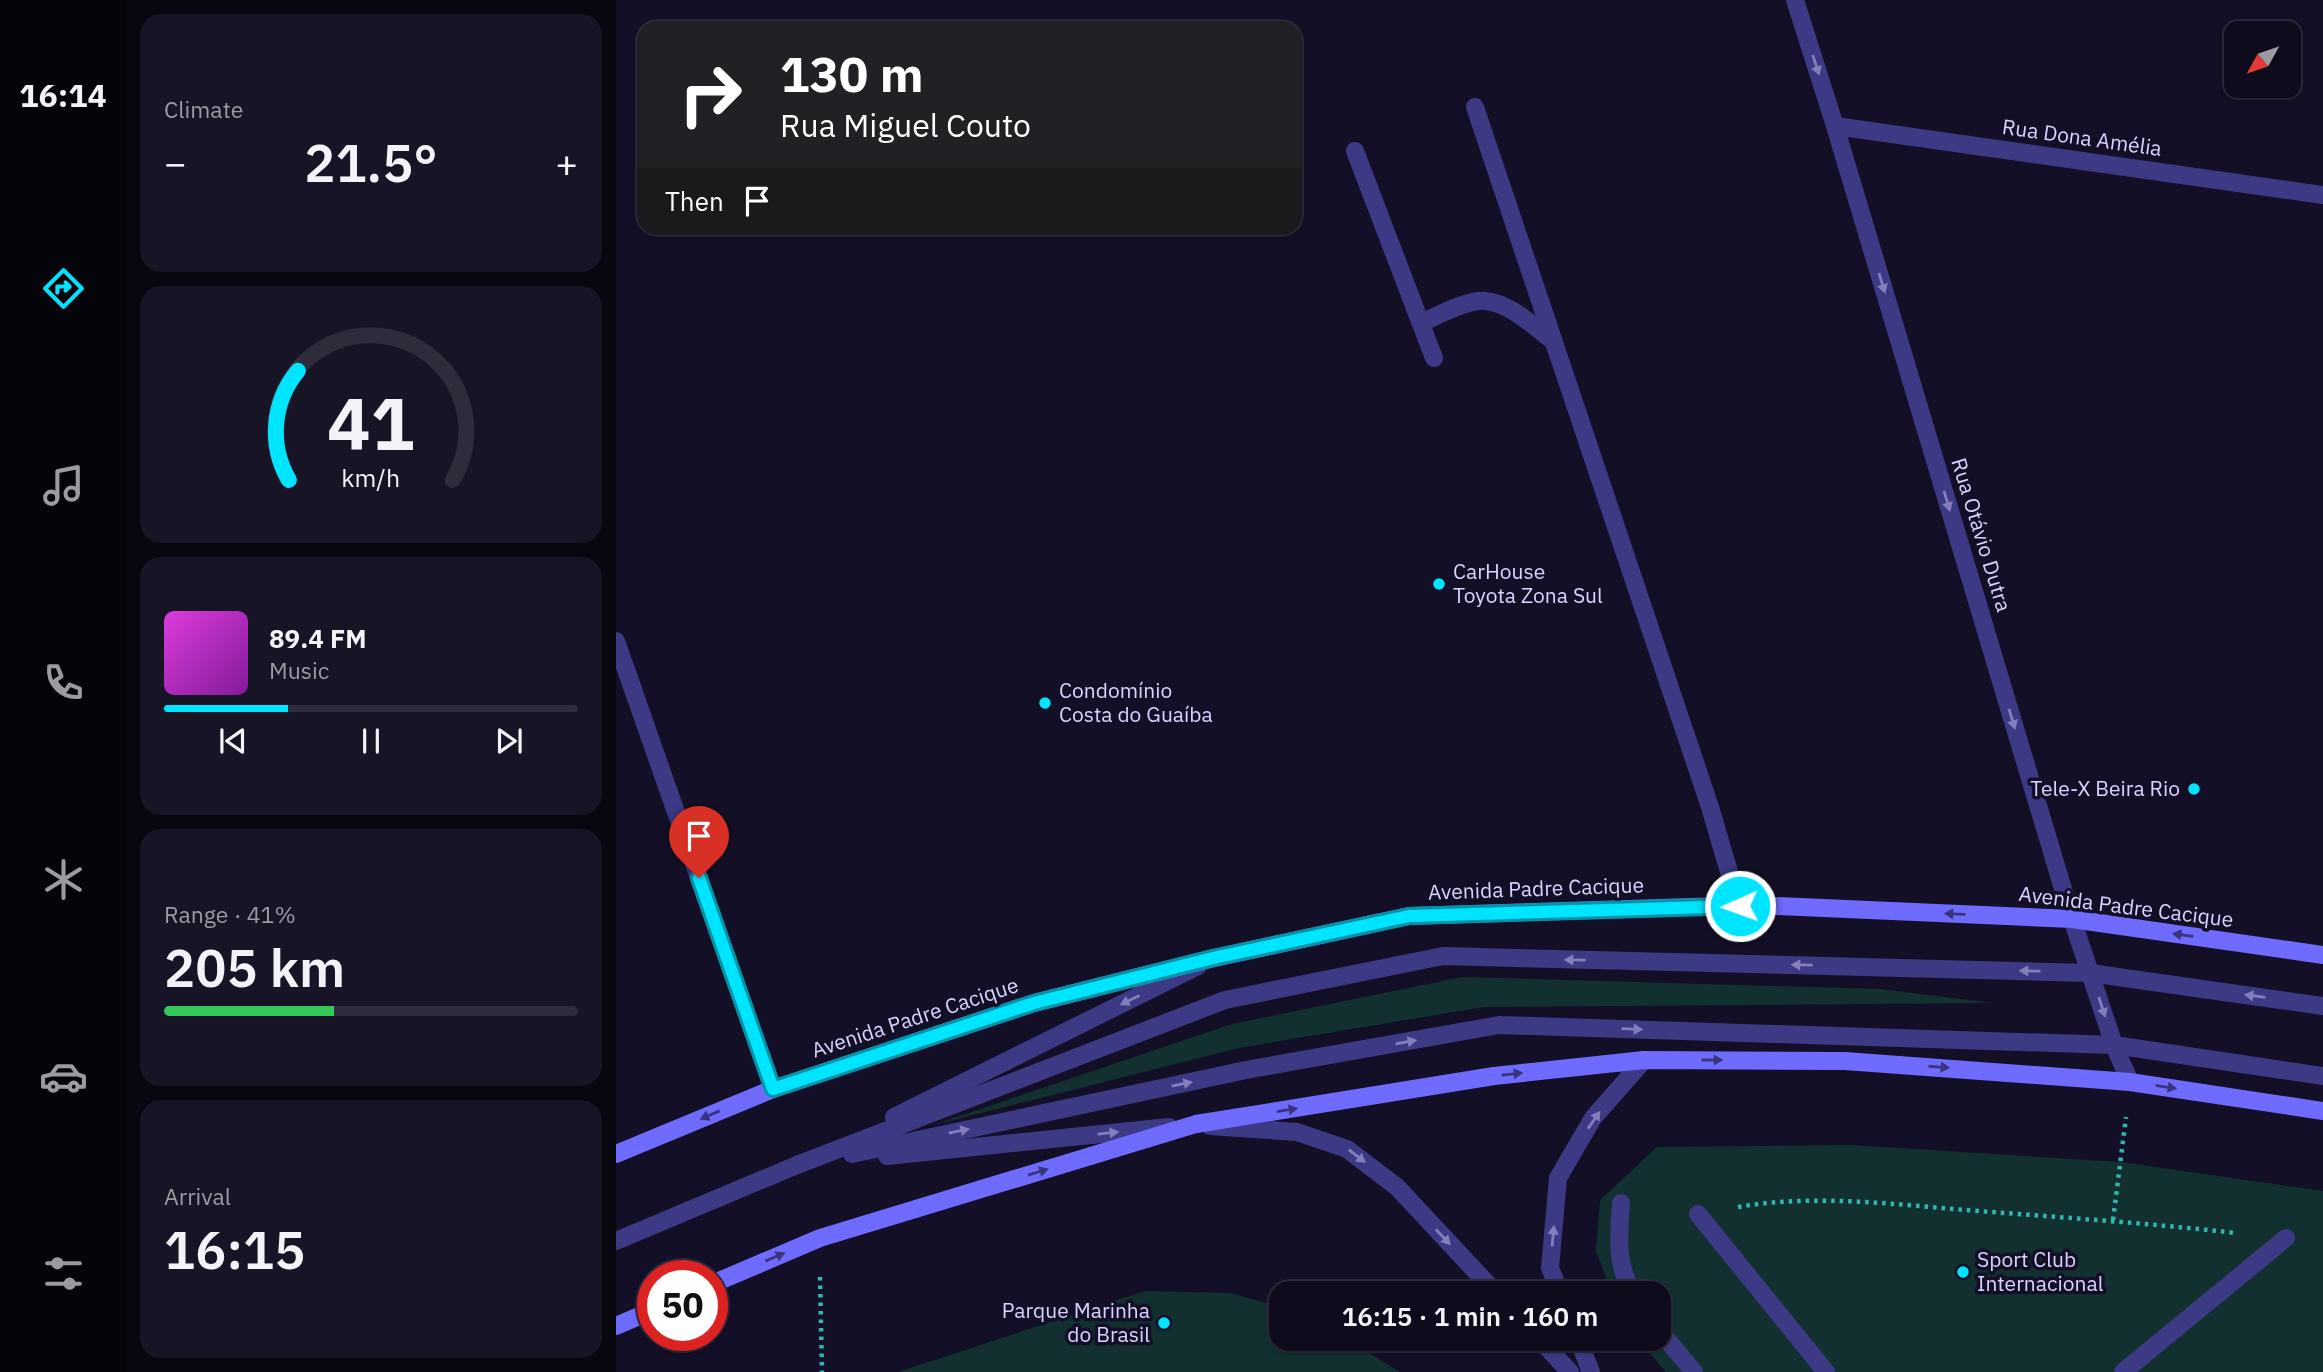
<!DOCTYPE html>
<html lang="en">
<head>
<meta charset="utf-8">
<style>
	:root { --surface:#0e0b1c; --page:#171425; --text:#f1f3f6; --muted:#9b9ba3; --line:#2e2b3b; --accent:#00e5ff }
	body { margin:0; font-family:"IBM Plex Sans",sans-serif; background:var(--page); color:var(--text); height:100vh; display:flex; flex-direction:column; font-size:26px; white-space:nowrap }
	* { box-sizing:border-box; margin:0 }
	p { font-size:23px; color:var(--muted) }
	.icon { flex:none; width:38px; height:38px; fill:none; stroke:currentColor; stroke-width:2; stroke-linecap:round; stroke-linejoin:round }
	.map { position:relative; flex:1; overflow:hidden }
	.panel { display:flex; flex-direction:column; gap:14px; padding:14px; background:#08060f; width:490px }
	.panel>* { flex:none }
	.top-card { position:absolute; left:21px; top:21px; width:665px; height:214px; border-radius:21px; box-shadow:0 2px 5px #0004,0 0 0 2px var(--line); background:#202124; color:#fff; overflow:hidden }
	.needle { width:46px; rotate:230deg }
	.buttons { position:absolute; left:1608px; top:21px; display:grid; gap:14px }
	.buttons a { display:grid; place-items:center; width:77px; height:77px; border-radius:14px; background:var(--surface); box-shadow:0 2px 5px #0004,0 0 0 2px var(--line); font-size:35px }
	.speed { position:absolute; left:21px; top:1260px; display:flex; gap:14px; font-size:35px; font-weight:700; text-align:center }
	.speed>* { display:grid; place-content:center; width:91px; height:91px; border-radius:50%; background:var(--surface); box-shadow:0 2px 5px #0004,0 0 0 2px var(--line); line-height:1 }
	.speed .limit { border:10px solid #d22; background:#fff; color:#111 }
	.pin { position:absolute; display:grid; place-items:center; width:60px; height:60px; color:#fff; margin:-72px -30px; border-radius:50% 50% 50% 0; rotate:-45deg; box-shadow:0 0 7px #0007 }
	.pin .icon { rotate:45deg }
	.me { position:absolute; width:77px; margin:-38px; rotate:268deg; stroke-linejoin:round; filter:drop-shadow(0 0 5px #0008) }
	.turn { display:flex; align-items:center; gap:24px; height:147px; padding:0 28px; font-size:32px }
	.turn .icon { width:91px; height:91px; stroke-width:2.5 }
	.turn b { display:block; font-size:49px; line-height:60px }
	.then { display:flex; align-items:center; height:66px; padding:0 28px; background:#0003; gap:14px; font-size:26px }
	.big { font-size:52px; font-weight:600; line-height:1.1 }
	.panel .widget { flex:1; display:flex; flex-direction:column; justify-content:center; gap:10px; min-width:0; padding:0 24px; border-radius:21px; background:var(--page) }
	.panel .dial { align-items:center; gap:0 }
	.dial svg { height:182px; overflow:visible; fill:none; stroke:var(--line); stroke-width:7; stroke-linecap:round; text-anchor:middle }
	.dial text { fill:var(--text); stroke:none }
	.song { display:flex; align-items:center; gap:21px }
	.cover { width:84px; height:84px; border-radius:10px; background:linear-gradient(135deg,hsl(300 70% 55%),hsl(290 70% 35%)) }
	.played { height:7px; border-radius:4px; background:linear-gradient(90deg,var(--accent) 30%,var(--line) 30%) }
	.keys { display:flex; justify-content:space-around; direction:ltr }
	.heat { display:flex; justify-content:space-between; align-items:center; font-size:38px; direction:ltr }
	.charge { height:10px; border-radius:5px; background:linear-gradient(90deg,#34c759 41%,var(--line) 0) }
	.trip { position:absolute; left:653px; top:1281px; width:402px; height:70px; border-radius:21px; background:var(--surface); box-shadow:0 2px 5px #0004,0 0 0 2px var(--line); font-weight:600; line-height:70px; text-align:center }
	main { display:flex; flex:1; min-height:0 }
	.dock { display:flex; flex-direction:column; width:126px; justify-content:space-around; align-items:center; background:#06040b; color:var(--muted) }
	.dock .icon { width:49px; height:49px }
	.dock .current { color:var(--accent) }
	.dock b { font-size:32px; color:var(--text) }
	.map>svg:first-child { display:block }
</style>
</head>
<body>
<main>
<nav class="dock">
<b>16:14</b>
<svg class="icon current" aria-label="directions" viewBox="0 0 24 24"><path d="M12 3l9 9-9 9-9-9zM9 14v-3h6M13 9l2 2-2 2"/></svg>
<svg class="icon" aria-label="music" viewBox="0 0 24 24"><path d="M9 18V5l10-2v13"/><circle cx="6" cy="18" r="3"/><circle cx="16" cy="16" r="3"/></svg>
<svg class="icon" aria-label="phone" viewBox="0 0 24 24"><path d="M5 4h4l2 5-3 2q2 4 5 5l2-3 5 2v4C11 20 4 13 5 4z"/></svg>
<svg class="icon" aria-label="climate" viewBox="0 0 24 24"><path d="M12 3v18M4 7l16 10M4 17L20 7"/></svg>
<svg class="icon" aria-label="car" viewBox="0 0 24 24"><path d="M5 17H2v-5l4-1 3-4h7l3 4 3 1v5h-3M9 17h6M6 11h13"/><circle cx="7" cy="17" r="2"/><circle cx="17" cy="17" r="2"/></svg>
<svg class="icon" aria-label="filters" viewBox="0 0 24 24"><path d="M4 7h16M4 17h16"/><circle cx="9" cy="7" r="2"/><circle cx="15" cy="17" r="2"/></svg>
</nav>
<section class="panel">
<div class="widget"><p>Climate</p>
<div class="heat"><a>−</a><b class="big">21.5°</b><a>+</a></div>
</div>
<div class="widget dial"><svg viewBox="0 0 100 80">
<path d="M14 69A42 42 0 1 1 86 69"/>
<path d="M14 69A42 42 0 0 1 18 21" stroke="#00e5ff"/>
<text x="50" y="56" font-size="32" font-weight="700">41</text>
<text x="50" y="72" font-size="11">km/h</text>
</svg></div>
<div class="widget">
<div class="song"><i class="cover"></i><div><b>89.4 FM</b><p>Music</p></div></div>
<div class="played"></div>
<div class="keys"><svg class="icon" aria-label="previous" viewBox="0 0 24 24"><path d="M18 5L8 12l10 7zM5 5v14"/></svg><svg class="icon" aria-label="pause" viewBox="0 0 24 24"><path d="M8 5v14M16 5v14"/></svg><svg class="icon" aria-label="next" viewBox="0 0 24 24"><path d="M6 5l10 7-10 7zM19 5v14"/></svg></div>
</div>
<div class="widget"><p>Range · 41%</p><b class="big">205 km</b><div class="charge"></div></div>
<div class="widget"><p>Arrival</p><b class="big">16:15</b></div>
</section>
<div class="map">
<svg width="1707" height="1372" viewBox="0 0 1707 1372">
	<rect width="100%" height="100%" fill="#130f26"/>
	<g fill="#12302f">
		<path d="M846 977 1264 989 1376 1003 868 1007 623 1048 314 1126 616 1024Z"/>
		<path d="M1235 1145 1505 1162 1707 1191V1372H1050L1022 1339H1043V1293H996L980 1251 984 1200 1041 1147Z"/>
		<path d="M529 1291 614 1293 665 1307V1339H730L784 1372H282Z"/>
	</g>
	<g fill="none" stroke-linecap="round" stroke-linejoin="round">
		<g stroke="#2fb8b0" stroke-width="4.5" stroke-dasharray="3.5 5" stroke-linecap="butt">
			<path d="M1122 1207C1197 1194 1275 1204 1350 1210 1440 1217 1530 1223 1620 1233"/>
			<path d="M1497 1220 1510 1117"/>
			<path d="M204 1277 206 1372"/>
		</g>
		<g stroke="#3d3a85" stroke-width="18">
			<path d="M859 107 1094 807 1123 906"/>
			<path d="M739 151 818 358"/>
			<path d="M805 323C821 316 852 299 869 301 894 303 917 326 936 340"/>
			<path d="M278 1117 582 966"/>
			<path d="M236 1154 630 1070 883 1025 1498 1045 1707 1076"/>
			<path d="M271 1156 553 1127"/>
			<path d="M1005 1203C1003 1235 999 1264 1017 1293"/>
			<path d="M1082 1214 1210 1372"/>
			<path d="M0 1241 181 1165 609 1000 827 956 1474 973 1707 1006"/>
			<path d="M1043 1330 1078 1372"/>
			<path d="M1507 1372 1670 1238"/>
		</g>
		<path stroke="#3d3a85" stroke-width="18" d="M1219 126 1707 195"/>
		<g stroke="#3d3a85" stroke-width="18">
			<path d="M1179 0 1219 126 1456 919 1498 1045 1514 1082"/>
			<path d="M0 641 157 1089"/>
			<path d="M594 1126 681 1132 731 1149 781 1187 880 1293"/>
			<path d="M944 1293 934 1268 942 1178 977 1118 1028 1060"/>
			<path d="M923 1339 954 1372"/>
			<path d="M962 1339 975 1372"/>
		</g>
		<g stroke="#6f6bff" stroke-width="18">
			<path d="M0 1154 157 1089 418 1003 598 958 793 916 1138 905 1456 919 1707 955"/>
			<path d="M96 1284 204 1238 580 1124 878 1076 1028 1060 1229 1061 1514 1082 1707 1111"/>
			<path d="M0 1326 37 1310"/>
		</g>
	</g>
	<defs><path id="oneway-solid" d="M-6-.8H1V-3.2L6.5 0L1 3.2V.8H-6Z" transform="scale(1.75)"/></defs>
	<g fill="#837fbc">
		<use href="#oneway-solid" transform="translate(1200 65) rotate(72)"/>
		<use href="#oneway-solid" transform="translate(1266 283) rotate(73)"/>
		<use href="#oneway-solid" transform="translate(1331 501) rotate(73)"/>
		<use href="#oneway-solid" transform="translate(1396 719) rotate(73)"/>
		<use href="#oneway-solid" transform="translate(959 960) rotate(-179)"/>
		<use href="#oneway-solid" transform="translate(1186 965) rotate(-179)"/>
		<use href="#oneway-solid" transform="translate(1414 971) rotate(-179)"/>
		<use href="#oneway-solid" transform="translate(1639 996) rotate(-172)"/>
		<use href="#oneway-solid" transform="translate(514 1000) rotate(154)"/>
		<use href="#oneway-solid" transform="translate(1486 1007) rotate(72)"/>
		<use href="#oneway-solid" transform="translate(1016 1029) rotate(2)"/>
		<use href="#oneway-solid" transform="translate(790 1042) rotate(-10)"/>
		<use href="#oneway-solid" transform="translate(566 1084) rotate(-12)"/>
		<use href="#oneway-solid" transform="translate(978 1120) rotate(-55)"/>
		<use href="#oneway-solid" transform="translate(343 1131) rotate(-12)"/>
		<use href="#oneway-solid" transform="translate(492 1133) rotate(-6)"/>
		<use href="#oneway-solid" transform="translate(741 1156) rotate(38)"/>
		<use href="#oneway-solid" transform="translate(937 1236) rotate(-85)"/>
		<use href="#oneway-solid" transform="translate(827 1237) rotate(47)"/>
	</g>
	<g fill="#38347d">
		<use href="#oneway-solid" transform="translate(1339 914) rotate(-178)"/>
		<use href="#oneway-solid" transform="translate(1567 935) rotate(-172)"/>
		<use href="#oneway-solid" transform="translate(1096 1060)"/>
		<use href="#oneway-solid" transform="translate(1323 1067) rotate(4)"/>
		<use href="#oneway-solid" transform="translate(896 1074) rotate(-6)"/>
		<use href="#oneway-solid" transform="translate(1550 1087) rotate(9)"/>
		<use href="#oneway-solid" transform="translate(671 1110) rotate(-9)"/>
		<use href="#oneway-solid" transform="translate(94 1115) rotate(157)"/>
		<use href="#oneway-solid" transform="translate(422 1172) rotate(-17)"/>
		<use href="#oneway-solid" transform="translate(159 1257) rotate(-23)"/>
	</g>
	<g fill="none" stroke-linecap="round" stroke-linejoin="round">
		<g stroke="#0095a6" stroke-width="18">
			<path id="route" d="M83 878 157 1089 418 1003 597 958 793 916 1124 906"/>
		</g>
		<use href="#route" stroke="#00e5ff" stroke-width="12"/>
	</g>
	<g fill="#00e5ff" stroke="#130f26" stroke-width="2.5">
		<circle cx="823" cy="584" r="7"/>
		<circle cx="429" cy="703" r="7"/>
		<circle cx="1578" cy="789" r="7"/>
		<circle cx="1347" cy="1272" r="7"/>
		<circle cx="548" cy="1323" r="7"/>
	</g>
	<g text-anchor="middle" stroke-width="7" stroke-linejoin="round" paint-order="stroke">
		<g font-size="21" fill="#d9d4ff" stroke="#130f26">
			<text transform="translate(1466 138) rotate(8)" y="7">Rua Dona Amélia</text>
			<text transform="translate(1365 535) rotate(73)" y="7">Rua Otávio Dutra</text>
			<text transform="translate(920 889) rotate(-2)" y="7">Avenida Padre Cacique</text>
			<text transform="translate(1510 907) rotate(7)" y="7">Avenida Padre Cacique</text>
			<text transform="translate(299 1018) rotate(-18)" y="7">Avenida Padre Cacique</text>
		</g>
		<g font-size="21" fill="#d9d4ff" stroke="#130f26" text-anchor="start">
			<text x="837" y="579">CarHouse<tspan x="837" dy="24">Toyota Zona Sul</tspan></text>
			<text x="443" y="698">Condomínio<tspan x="443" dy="24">Costa do Guaíba</tspan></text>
			<text x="1564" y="796" text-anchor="end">Tele-X Beira Rio</text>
			<text x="1361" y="1267">Sport Club<tspan x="1361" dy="24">Internacional</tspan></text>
			<text x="534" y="1318" text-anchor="end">Parque Marinha<tspan x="534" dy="24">do Brasil</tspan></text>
		</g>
	</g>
</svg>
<div class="buttons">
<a><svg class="needle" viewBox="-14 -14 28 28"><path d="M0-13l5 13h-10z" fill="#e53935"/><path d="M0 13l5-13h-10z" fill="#9b9ba3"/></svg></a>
</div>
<div class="speed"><div class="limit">50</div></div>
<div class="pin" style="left:83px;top:878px;background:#d93025"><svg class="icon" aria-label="arrive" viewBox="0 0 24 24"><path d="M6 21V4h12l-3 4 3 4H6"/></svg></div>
<svg class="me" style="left:1124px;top:906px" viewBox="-20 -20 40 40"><circle r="17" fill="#00e5ff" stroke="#fff" stroke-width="3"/><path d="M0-11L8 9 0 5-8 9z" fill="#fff"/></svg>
<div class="trip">16:15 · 1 min · 160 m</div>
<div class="top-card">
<div class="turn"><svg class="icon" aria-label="right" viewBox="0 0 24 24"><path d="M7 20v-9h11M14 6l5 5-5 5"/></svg><div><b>130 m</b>Rua Miguel Couto</div></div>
<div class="then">Then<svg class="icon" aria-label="arrive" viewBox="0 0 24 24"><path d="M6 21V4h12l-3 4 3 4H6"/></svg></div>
</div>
</div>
</main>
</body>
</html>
